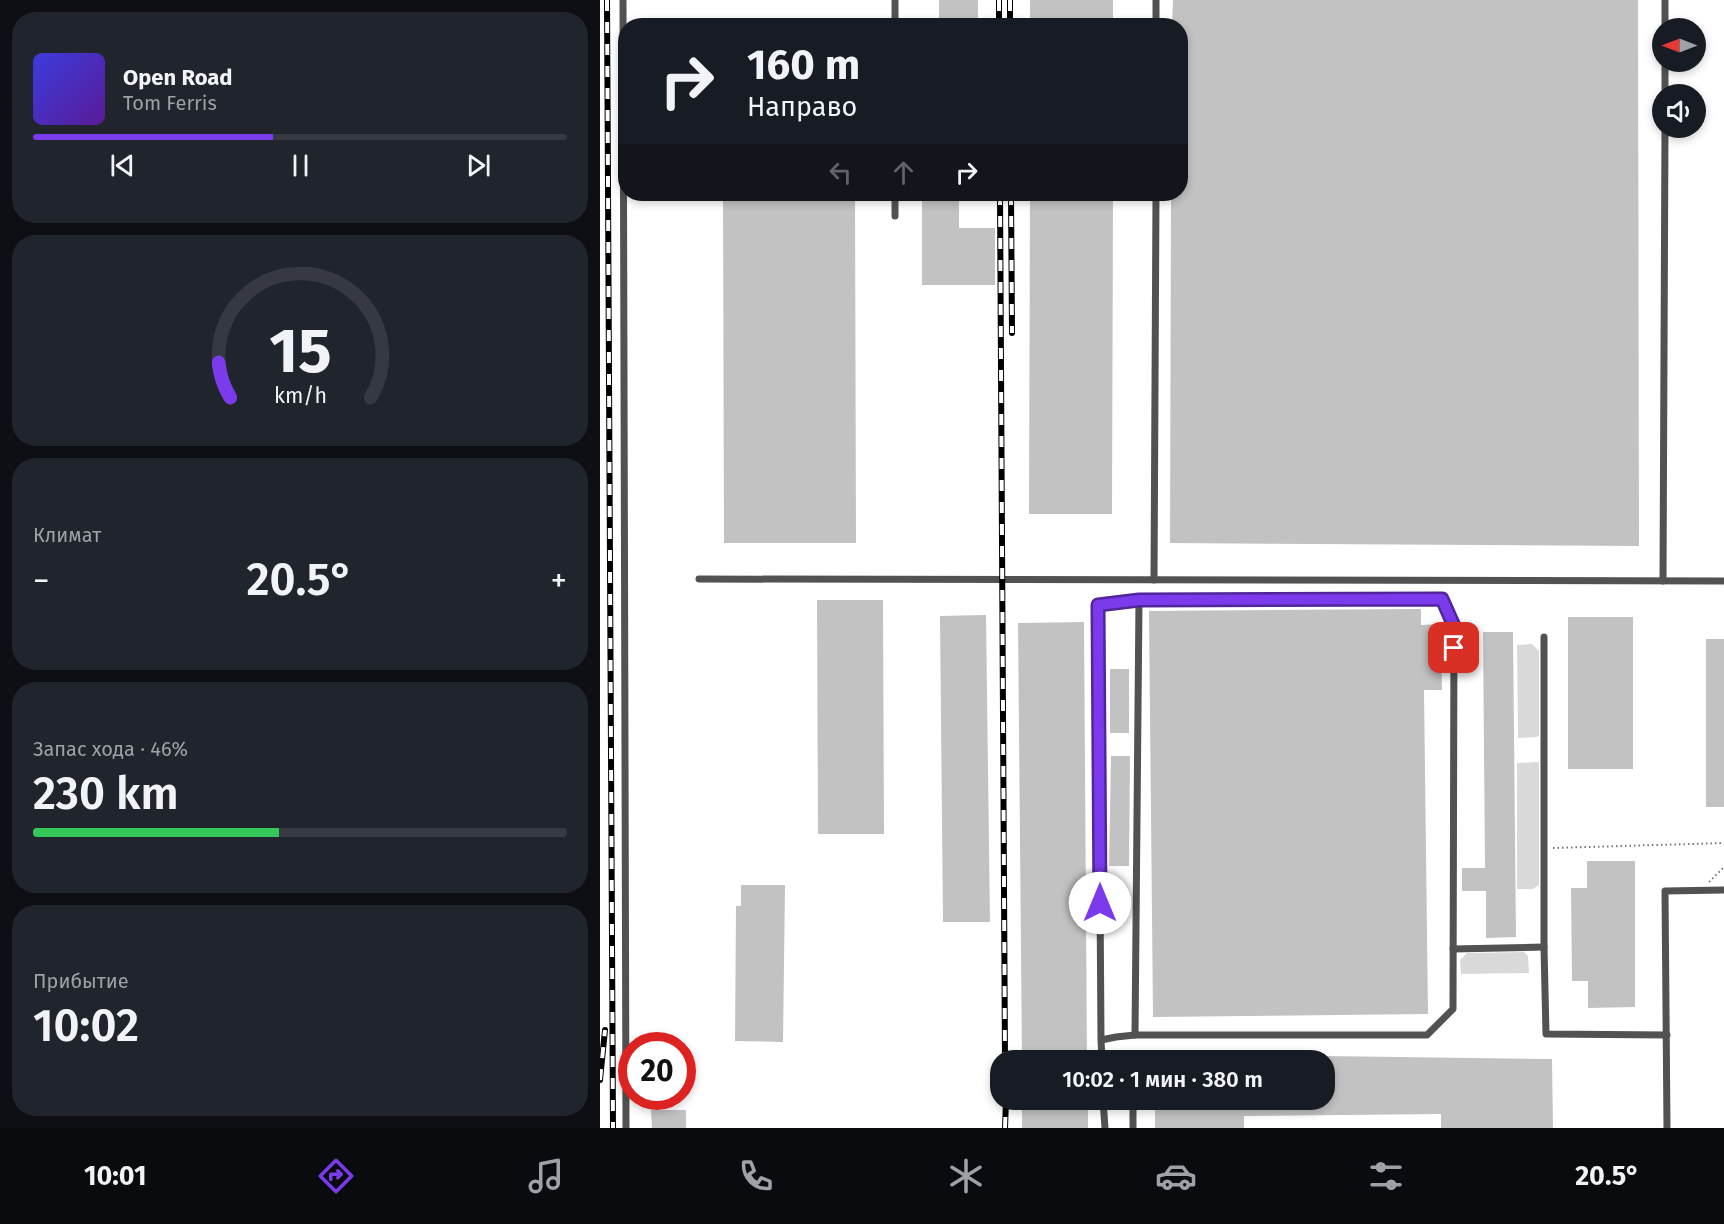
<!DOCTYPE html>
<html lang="ru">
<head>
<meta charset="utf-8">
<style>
	:root { --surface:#171b24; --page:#20242c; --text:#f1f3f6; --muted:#9ea1a6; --line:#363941; --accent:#7c3aed }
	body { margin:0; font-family:"Fira Sans",sans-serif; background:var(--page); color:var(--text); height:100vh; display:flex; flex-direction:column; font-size:22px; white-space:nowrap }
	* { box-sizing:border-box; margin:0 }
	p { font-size:20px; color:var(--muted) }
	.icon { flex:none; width:33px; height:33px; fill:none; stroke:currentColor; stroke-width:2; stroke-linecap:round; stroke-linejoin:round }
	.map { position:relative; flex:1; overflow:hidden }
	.drawer { display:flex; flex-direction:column; gap:12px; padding:12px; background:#0d0f14; width:600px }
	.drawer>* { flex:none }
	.top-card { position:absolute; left:18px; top:18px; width:570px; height:183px; border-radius:24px; box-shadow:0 3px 9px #0003; background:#171b24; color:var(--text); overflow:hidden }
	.needle { width:39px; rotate:270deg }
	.controls { position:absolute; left:1052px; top:18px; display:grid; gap:12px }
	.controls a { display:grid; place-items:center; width:54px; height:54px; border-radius:50%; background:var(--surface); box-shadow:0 3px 9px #0003; font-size:30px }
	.speed { position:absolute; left:18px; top:1032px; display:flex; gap:12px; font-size:30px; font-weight:700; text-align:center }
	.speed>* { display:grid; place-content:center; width:78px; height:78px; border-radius:50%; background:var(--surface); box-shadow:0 3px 9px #0003; line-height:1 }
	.speed .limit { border:9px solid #d22; background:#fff; color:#111 }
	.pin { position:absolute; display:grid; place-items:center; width:51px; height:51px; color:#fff; margin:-26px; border-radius:12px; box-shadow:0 3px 9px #0006 }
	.me { position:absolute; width:66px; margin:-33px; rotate:0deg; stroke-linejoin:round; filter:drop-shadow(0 0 4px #0008) }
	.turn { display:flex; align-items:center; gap:21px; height:126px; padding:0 30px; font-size:27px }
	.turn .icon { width:78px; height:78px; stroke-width:2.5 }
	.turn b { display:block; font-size:42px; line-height:51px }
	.lanes { display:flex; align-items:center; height:57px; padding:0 30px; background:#0003; justify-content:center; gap:30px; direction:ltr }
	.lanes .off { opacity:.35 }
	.big { font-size:45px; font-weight:600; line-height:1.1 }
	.drawer .widget { flex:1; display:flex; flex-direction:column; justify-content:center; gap:9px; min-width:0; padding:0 21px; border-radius:24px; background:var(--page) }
	.drawer .dial { align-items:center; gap:0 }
	.dial svg { height:156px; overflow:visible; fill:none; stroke:var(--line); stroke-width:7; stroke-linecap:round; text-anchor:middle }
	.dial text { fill:var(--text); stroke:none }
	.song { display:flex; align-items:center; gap:18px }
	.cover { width:72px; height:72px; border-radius:9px; background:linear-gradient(135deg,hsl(240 70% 55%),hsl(270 70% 35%)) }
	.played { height:6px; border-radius:3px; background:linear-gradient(90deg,var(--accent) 45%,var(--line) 45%) }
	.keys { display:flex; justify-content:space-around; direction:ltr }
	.heat { display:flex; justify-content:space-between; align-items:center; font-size:33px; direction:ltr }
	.charge { height:9px; border-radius:4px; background:linear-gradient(90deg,#34c759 46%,var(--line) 0) }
	.trip { position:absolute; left:390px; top:1050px; width:345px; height:60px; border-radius:24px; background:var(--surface); box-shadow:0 3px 9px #0003; font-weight:600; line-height:60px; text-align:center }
	.tabs { display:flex; height:96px; justify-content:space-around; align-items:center; background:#090b0e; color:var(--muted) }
	.tabs .icon { width:42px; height:42px }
	.tabs .selected { color:var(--accent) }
	.tabs b { font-size:27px; color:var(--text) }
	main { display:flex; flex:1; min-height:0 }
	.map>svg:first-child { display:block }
</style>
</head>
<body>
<main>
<section class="drawer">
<div class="widget">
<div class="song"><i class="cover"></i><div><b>Open Road</b><p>Tom Ferris</p></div></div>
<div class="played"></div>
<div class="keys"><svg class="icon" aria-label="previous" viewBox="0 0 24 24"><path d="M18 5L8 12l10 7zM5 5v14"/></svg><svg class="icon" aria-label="pause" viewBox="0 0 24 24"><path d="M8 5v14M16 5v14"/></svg><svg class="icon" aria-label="next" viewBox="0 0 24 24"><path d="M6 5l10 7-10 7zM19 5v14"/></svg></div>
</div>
<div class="widget dial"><svg viewBox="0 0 100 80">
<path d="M14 69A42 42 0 1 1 86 69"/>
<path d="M14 69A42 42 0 0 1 8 51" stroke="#7c3aed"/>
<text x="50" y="56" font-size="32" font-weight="700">15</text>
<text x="50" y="72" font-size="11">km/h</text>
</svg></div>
<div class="widget"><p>Климат</p>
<div class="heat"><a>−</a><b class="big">20.5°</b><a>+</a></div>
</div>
<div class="widget"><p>Запас хода · 46%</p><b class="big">230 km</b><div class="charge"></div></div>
<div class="widget"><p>Прибытие</p><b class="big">10:02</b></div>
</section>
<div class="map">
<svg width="1124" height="1128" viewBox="0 0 1124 1128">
	<rect width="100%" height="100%" fill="#fff"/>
	<g fill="#d9d9d9">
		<path d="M932 644 939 651V735L937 737 918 738 917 645Z"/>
		<path d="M939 762V885L933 889H917V763Z"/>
		<path d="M924 952 928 956 929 973 861 974 860 960 867 953Z"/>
	</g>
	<g fill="#c2c2c2">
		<rect x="339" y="0" width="39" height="26"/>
		<rect x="430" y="0" width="83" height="26"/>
		<path d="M573 0H1038L1039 546 570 543 571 194H580V26H572Z"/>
		<path d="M123 194H255L256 543H124Z"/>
		<path d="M322 194H359V228H395V285H322Z"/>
		<path d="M430 194H513L512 514H429Z"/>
		<path d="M217 600H283L284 834H218Z"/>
		<path d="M821 609V625L841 624 842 690H824L828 1014 553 1017 549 611Z"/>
		<path d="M386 615 390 922H343L340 616Z"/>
		<rect x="968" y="617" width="65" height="152"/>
		<path d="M484 622 487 1060H422L418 623Z"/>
		<path d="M883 632H913L916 937 886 938V891H862V868H885Z"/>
		<rect x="1106" y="639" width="18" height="168"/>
		<rect x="510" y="669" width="19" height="64"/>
		<path d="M511 756H530L529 866H509Z"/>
		<path d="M987 861H1035V1007L988 1008V981H972L971 888H987Z"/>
		<path d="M141 885H185L183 1042 135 1041 136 906H141Z"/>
		<path d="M724 1056 952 1059 953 1128H841V1114L644 1116V1128H555V1100H724Z"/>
		<rect x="422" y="1100" width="66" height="28"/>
		<path d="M51 1110H86V1128H52Z"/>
	</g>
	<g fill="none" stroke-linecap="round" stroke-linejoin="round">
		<g stroke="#747474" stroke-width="2" stroke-dasharray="1.5 3" stroke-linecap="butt">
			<path d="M953 848 1124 843"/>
			<path d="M1109 882 1124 867"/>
		</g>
		<g stroke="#525252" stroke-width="7">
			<path d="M23 0 26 1128"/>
			<path d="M295 0V26"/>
			<path d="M556 26V0"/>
			<path d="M1065 28V0"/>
			<path d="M1065 94V62"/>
			<path d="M295 194V216"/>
			<path d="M99 579 1124 581"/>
			<path d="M554 580 556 194"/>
			<path d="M1063 581 1065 128"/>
			<path d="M944 637V947L946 1034 1067 1035"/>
			<path d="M853 949 944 947"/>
			<path d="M535 1035 539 600"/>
			<path d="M501 1040 498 605 539 600 842 599 854 626 853 1009 827 1035H535L516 1037 501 1040 502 1060"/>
			<path d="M503 1100 505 1128"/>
			<path d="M533 1100V1128"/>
			<path d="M1067 1128 1065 891 1124 890"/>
		</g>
		<g stroke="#000" stroke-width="6">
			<g id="rail">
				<path d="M7 0 13 1128"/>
				<path d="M399 0V26"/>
				<path d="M410 0V26"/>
				<path d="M400 194 405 1060"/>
				<path d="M411 194 412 333"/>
				<path d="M0 1080 5 1030"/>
				<path d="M405 1128 406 1100"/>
			</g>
		</g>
		<use href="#rail" stroke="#fff" stroke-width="4" stroke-dasharray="11" stroke-linecap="butt"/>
	</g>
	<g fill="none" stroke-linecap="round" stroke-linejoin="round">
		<g stroke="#51269a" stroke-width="15">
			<path id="route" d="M500 903 498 605 539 600 842 599 854 626V648"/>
		</g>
		<use href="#route" stroke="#7c3aed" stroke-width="10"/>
	</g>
</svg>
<div class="controls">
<a><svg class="needle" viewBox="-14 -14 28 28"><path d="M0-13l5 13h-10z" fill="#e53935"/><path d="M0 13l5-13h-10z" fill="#9ea1a6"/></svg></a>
<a><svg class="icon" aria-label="sound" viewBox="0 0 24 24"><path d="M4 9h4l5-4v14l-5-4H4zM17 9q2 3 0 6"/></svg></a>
</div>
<div class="speed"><div class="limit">20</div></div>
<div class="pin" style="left:854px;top:648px;background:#d93025"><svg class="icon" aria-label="arrive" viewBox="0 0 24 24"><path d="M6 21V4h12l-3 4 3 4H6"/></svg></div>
<svg class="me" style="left:500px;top:903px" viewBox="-20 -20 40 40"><circle r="19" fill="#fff"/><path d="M0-13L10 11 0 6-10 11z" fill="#7c3aed"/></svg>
<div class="trip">10:02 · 1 мин · 380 m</div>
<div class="top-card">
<div class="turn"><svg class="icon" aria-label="right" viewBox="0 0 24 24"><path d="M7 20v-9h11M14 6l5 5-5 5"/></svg><div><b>160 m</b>Направо</div></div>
<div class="lanes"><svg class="icon off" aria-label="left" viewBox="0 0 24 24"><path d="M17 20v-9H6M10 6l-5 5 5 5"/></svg><svg class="icon off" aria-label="ahead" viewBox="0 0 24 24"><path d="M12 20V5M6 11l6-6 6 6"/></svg><svg class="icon" aria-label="right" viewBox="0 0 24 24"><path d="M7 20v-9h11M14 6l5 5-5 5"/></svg></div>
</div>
</div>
</main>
<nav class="tabs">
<b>10:01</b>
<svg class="icon selected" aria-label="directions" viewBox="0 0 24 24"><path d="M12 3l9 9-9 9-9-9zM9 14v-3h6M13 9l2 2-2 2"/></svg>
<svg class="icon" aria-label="music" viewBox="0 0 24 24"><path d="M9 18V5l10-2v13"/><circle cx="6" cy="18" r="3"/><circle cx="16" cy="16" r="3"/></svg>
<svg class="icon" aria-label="phone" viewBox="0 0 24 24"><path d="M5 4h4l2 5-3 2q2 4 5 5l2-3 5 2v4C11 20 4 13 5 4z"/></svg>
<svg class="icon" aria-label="climate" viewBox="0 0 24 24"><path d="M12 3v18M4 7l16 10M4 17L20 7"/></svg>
<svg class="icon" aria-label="car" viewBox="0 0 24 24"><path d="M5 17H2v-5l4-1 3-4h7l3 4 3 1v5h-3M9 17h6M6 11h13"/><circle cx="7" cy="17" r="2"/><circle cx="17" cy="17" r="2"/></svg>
<svg class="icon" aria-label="filters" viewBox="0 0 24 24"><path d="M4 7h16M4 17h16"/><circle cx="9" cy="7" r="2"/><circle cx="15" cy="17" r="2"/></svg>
<b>20.5°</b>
</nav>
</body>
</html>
